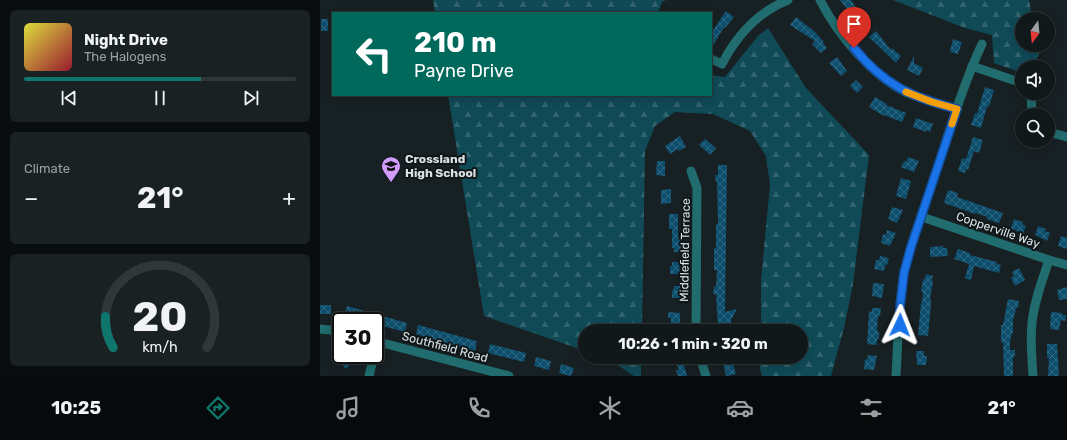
<!DOCTYPE html>
<html lang="en">
<head>
<meta charset="utf-8">
<style>
	:root { --surface:#11181a; --page:#1a2123; --text:#f1f3f6; --muted:#9ca0a2; --line:#303739; --accent:#0f766e }
	body { margin:0; font-family:Rubik,sans-serif; background:var(--page); color:var(--text); height:100vh; display:flex; flex-direction:column; font-size:15px; white-space:nowrap }
	* { box-sizing:border-box; margin:0 }
	p { font-size:13px; color:var(--muted) }
	.icon { flex:none; width:22px; height:22px; fill:none; stroke:currentColor; stroke-width:2; stroke-linecap:round; stroke-linejoin:round }
	.map { position:relative; flex:1; overflow:hidden }
	.details { display:flex; flex-direction:column; gap:10px; padding:10px; background:#090d0e; width:320px }
	.details>* { flex:none }
	.top-card { position:absolute; left:12px; top:12px; width:380px; height:84px; border-radius:0px; box-shadow:0 2px 10px #0003,0 0 0 1px var(--line); background:#00695c; color:#fff; overflow:hidden }
	.needle { width:26px; rotate:195deg }
	.controls { position:absolute; left:695px; top:12px; display:grid; gap:8px }
	.controls a { display:grid; place-items:center; width:40px; height:40px; border-radius:50%; background:var(--surface); box-shadow:0 2px 10px #0003,0 0 0 1px var(--line); font-size:20px }
	.speed { position:absolute; left:12px; top:312px; display:flex; gap:8px; font-size:20px; font-weight:700; text-align:center }
	.speed>* { display:grid; place-content:center; width:52px; height:52px; border-radius:50%; background:var(--surface); box-shadow:0 2px 10px #0003,0 0 0 1px var(--line); line-height:1 }
	.speed .limit { border:2px solid #111; border-radius:6px; background:#fff; color:#111 }
	.pin { position:absolute; display:grid; place-items:center; width:34px; height:34px; color:#fff; margin:-41px -17px; border-radius:50% 50% 50% 0; rotate:-45deg; box-shadow:0 0 4px #0007 }
	.pin .icon { rotate:45deg }
	.me { position:absolute; width:44px; margin:-22px; rotate:2deg; stroke-linejoin:round; filter:drop-shadow(0 0 3px #0008) }
	.turn { display:flex; align-items:center; gap:14px; height:84px; padding:0 16px; font-size:18px }
	.turn .icon { width:52px; height:52px; stroke-width:2.5 }
	.turn b { display:block; font-size:28px; line-height:34px }
	.big { font-size:30px; font-weight:700; line-height:1.1 }
	.details .tile { flex:1; display:flex; flex-direction:column; justify-content:center; gap:6px; min-width:0; padding:0 14px; border-radius:6px; background:var(--page) }
	.details .dial { align-items:center; gap:0 }
	.dial svg { height:104px; overflow:visible; fill:none; stroke:var(--line); stroke-width:7; stroke-linecap:round; text-anchor:middle }
	.dial text { fill:var(--text); stroke:none }
	.song { display:flex; align-items:center; gap:12px }
	.cover { width:48px; height:48px; border-radius:6px; background:linear-gradient(135deg,hsl(60 70% 55%),hsl(350 70% 35%)) }
	.played { height:4px; border-radius:2px; background:linear-gradient(90deg,var(--accent) 65%,var(--line) 65%) }
	.keys { display:flex; justify-content:space-around; direction:ltr }
	.heat { display:flex; justify-content:space-between; align-items:center; font-size:22px; direction:ltr }
	.trip { position:absolute; left:258px; top:324px; width:230px; height:40px; border-radius:20px; background:var(--surface); box-shadow:0 2px 10px #0003,0 0 0 1px var(--line); font-weight:700; line-height:40px; text-align:center }
	.dock { display:flex; height:64px; justify-content:space-around; align-items:center; background:#070a0a; color:var(--muted) }
	.dock .icon { width:28px; height:28px }
	.dock .selected { color:var(--accent) }
	.dock b { font-size:18px; color:var(--text) }
	main { display:flex; flex:1; min-height:0 }
	.map>svg:first-child { display:block }
</style>
</head>
<body>
<main>
<section class="details">
<div class="tile">
<div class="song"><i class="cover"></i><div><b>Night Drive</b><p>The Halogens</p></div></div>
<div class="played"></div>
<div class="keys"><svg class="icon" aria-label="previous" viewBox="0 0 24 24"><path d="M18 5L8 12l10 7zM5 5v14"/></svg><svg class="icon" aria-label="pause" viewBox="0 0 24 24"><path d="M8 5v14M16 5v14"/></svg><svg class="icon" aria-label="next" viewBox="0 0 24 24"><path d="M6 5l10 7-10 7zM19 5v14"/></svg></div>
</div>
<div class="tile"><p>Climate</p>
<div class="heat"><a>−</a><b class="big">21°</b><a>+</a></div>
</div>
<div class="tile dial"><svg viewBox="0 0 100 80">
<path d="M14 69A42 42 0 1 1 86 69"/>
<path d="M14 69A42 42 0 0 1 8 45" stroke="#0f766e"/>
<text x="50" y="56" font-size="32" font-weight="700">20</text>
<text x="50" y="72" font-size="11">km/h</text>
</svg></div>
</section>
<div class="map">
<svg width="747" height="376" viewBox="0 0 747 376">
	<defs>
		<pattern id="forest-firs" width="22" height="20" patternUnits="userSpaceOnUse"><rect width="22" height="20" fill="#104a57"/><path d="M5 1l3.5 6h-7zM16 11l3.5 6h-7z" fill="#32646f"/></pattern>
		<pattern id="building-cross-hatch" width="8" height="8" patternUnits="userSpaceOnUse"><rect width="8" height="8" fill="#0e4e6d"/><path d="M0 0l8 8M0 8l8-8" fill="none" stroke="#306782"/></pattern>
	</defs>
	<rect width="100%" height="100%" fill="#172023"/>
	<g fill="url(#forest-firs)">
		<path d="M113 0H346L342 2 338 13H115Z"/>
		<path d="M573 0H709L711 11 720 19H702V45H722L714 67H702V73L674 63 672 35 645 28Z"/>
		<path d="M448 28 486 88 549 155 533 284 524 328 511 376H442L440 369V357H481V331H441V280L450 185 446 156 430 131 393 114 355 112 335 126 325 151 322 331H265V351L164 316 128 95H391V75L405 77 438 36Z"/>
		<path d="M278 357H321V376H314L299 366Z"/>
	</g>
	<g fill="url(#building-cross-hatch)">
		<path d="M520 0H531L539 12 540 11 550 22 542 29Z"/>
		<path d="M406 11 414 17 405 28 404 27 391 49V33Z"/>
		<path d="M476 17 494 31 504 42 503 43 507 48 501 53 492 44 495 41 470 25Z"/>
		<rect x="1" y="19" width="7" height="12"/>
		<path d="M556 31 571 50 572 48 581 56 576 63 549 37Z"/>
		<path d="M633 39 642 42 638 54 630 52Z"/>
		<path d="M594 56V63L603 68 599 76 587 70Z"/>
		<path d="M517 57 527 71 521 76 509 63Z"/>
		<path d="M536 80 543 87 537 93 530 86Z"/>
		<path d="M665 87 674 90 669 107 667 106 661 128 651 125 655 113 657 114Z"/>
		<path d="M555 97 567 104 566 105 586 113 582 122 564 115V116L549 107Z"/>
		<path d="M596 118 613 124 610 132 607 130 606 132 593 127Z"/>
		<path d="M360 136 366 147 359 151 358 149 350 154 345 146Z"/>
		<path d="M653 137 663 140 659 153 654 151 648 170 646 169 645 173 638 171 642 158 646 159Z"/>
		<path d="M385 139 396 148 390 155 379 145Z"/>
		<path d="M588 157 599 161 594 172 581 167 584 161 586 162Z"/>
		<path d="M337 161H345V176L336 175Z"/>
		<path d="M398 165H407L405 312 417 309 411 320 412 326H398L396 294H393L394 286 396 287 397 270H394V248H396V224H398L397 182H396L395 175H398Z"/>
		<path d="M581 178 591 181 586 199 576 196Z"/>
		<path d="M351 189V203L341 204V190Z"/>
		<path d="M628 190 638 193 637 197 683 213 679 223 667 219V217L656 213 655 214 624 203Z"/>
		<path d="M572 207 583 210 577 223 568 219Z"/>
		<path d="M349 214H358V238H361L362 252H354V248H352V229H349Z"/>
		<path d="M694 219 703 222 702 224 706 226 703 234 691 228Z"/>
		<path d="M718 226 726 229 725 231 730 233 727 241 715 235Z"/>
		<path d="M567 230 576 233 570 246 561 243 563 234 566 235Z"/>
		<path d="M741 236 747 238V249L738 246Z"/>
		<path d="M623 246V248H627L628 256 610 257V247Z"/>
		<path d="M638 249 650 253V255L677 262V264L681 265 679 273 654 266 651 280 645 278 649 264 634 259Z"/>
		<path d="M560 256 569 258 567 265H565L564 271 554 269 556 260H559Z"/>
		<path d="M352 262H359L360 274H350V266H352Z"/>
		<path d="M699 268 705 280 695 286 691 278 694 276 692 272Z"/>
		<path d="M606 274 613 276 612 280 613 281 610 299H611V304L608 336 598 335 601 303H602L603 292H601L603 279H605Z"/>
		<path d="M553 283 564 284 562 298 552 296Z"/>
		<path d="M354 286H361L362 298H352V291H353Z"/>
		<path d="M747 287V299L739 300 737 290Z"/>
		<path d="M688 299 699 301 698 308H696L693 321V333H692L690 341V350H695V357H693V376H684L683 343 681 342V325H683Z"/>
		<rect x="0" y="305" width="11" height="9"/>
		<path d="M27 306 87 323 85 332 55 324V321H45L33 318 32 320 27 318 28 316H24Z"/>
		<path d="M552 308H561L560 316H558L557 331H559V339H557V345L547 344 549 311 552 312Z"/>
		<path d="M348 312 360 313V328H351V318H348Z"/>
		<path d="M731 312 742 313V315H746L745 321 741 320 739 330 730 329Z"/>
		<path d="M98 325 157 341 155 351 96 334Z"/>
		<path d="M170 344 206 353 204 362 168 353Z"/>
		<path d="M727 344H737L739 376H728L729 358H727Z"/>
		<path d="M596 351H604V356H607L606 365H597Z"/>
		<path d="M19 355H27L33 362 26 369 16 358Z"/>
		<path d="M548 355 557 356 554 370 544 369 545 359 547 360Z"/>
		<path d="M216 357 231 361 229 370 214 366Z"/>
		<path d="M412 360 416 374 406 376 403 363Z"/>
		<path d="M241 364 254 368 251 376 239 373Z"/>
		<path d="M364 364 367 376H358L356 370H359L357 365Z"/>
	</g>
	<g fill="none" stroke-linecap="round" stroke-linejoin="round">
		<g stroke="#216c6e" stroke-width="9">
			<path d="M500 0C518 35 551 75 587 93 603 100 620 104 637 109"/>
			<path d="M391 59 402 64C417 35 438 12 468 0"/>
			<path d="M652 66 702 83"/>
			<path d="M711 93 712 115"/>
			<path d="M728 132 747 137"/>
			<path d="M371 171 377 188 376 331"/>
			<path d="M602 217 729 260 747 265"/>
			<path d="M0 329 21 331"/>
			<path d="M55 341 189 376"/>
			<path d="M380 357 386 376"/>
			<path d="M49 376 54 355"/>
			<path d="M576 376C578 342 578 307 584 273 591 241 604 209 614 178 629 133 642 87 662 44"/>
			<path d="M713 376C712 359 710 341 712 323 714 302 722 281 729 260"/>
		</g>
	</g>
	<g fill="none" stroke-linecap="round" stroke-linejoin="round">
		<g stroke="#114b97" stroke-width="10">
			<path id="route" d="M534 48C564 85 591 97 637 109L591 247 584 273 580 307V325"/>
		</g>
		<use href="#route" stroke="#1a73e8" stroke-width="7"/>
		<path stroke="#f59e0b" stroke-width="7" d="M586 92 612 102 637 109 632 124"/>
	</g>
	<defs>
		<g id="school-pin" transform="scale(1)"><path d="M0 17L-7.5 6A9.5 9.5 0 1 1 7.5 6Z" fill="#d29cfd" stroke="#0e1719"/><path d="M0-5L7-2L0 1L-7-2ZM-4 1L0 2.5L4 1V4Q0 6-4 4Z" fill="#111"/></g>
	</defs>
	<g fill-rule="evenodd">
		<use href="#school-pin" x="71" y="166"/>
	</g>
	<g text-anchor="middle" stroke-width="4" stroke-linejoin="round" paint-order="stroke">
		<g font-size="12" font-weight="bold" fill="#dce2e4" stroke="#0e1719" text-anchor="start">
			<text x="85" y="163">Crossland<tspan x="85" dy="14">High School</tspan></text>
		</g>
		<g font-size="12" fill="#dce2e4" stroke="#0e1719">
			<text transform="translate(678 230) rotate(19)" y="4">Copperville Way</text>
			<text transform="translate(365 250) rotate(-89)" y="4">Middlefield Terrace</text>
			<text transform="translate(125 347) rotate(15)" y="4">Southfield Road</text>
		</g>
	</g>
</svg>
<div class="controls">
<a><svg class="needle" viewBox="-14 -14 28 28"><path d="M0-13l5 13h-10z" fill="#e53935"/><path d="M0 13l5-13h-10z" fill="#9ca0a2"/></svg></a>
<a><svg class="icon" aria-label="sound" viewBox="0 0 24 24"><path d="M4 9h4l5-4v14l-5-4H4zM17 9q2 3 0 6"/></svg></a>
<a><svg class="icon" aria-label="search" viewBox="0 0 24 24"><circle cx="10" cy="10" r="6"/><path d="M15 15l6 6"/></svg></a>
</div>
<div class="speed"><div class="limit">30</div></div>
<div class="pin" style="left:534px;top:48px;background:#d93025"><svg class="icon" aria-label="arrive" viewBox="0 0 24 24"><path d="M6 21V4h12l-3 4 3 4H6"/></svg></div>
<svg class="me" style="left:580px;top:325px" viewBox="-20 -20 40 40"><path d="M0-17L14 15 0 8-14 15z" fill="#1a73e8" stroke="#fff" stroke-width="4"/></svg>
<div class="trip">10:26 · 1 min · 320 m</div>
<div class="top-card">
<div class="turn"><svg class="icon" aria-label="left" viewBox="0 0 24 24"><path d="M17 20v-9H6M10 6l-5 5 5 5"/></svg><div><b>210 m</b>Payne Drive</div></div>
</div>
</div>
</main>
<nav class="dock">
<b>10:25</b>
<svg class="icon selected" aria-label="directions" viewBox="0 0 24 24"><path d="M12 3l9 9-9 9-9-9zM9 14v-3h6M13 9l2 2-2 2"/></svg>
<svg class="icon" aria-label="music" viewBox="0 0 24 24"><path d="M9 18V5l10-2v13"/><circle cx="6" cy="18" r="3"/><circle cx="16" cy="16" r="3"/></svg>
<svg class="icon" aria-label="phone" viewBox="0 0 24 24"><path d="M5 4h4l2 5-3 2q2 4 5 5l2-3 5 2v4C11 20 4 13 5 4z"/></svg>
<svg class="icon" aria-label="climate" viewBox="0 0 24 24"><path d="M12 3v18M4 7l16 10M4 17L20 7"/></svg>
<svg class="icon" aria-label="car" viewBox="0 0 24 24"><path d="M5 17H2v-5l4-1 3-4h7l3 4 3 1v5h-3M9 17h6M6 11h13"/><circle cx="7" cy="17" r="2"/><circle cx="17" cy="17" r="2"/></svg>
<svg class="icon" aria-label="filters" viewBox="0 0 24 24"><path d="M4 7h16M4 17h16"/><circle cx="9" cy="7" r="2"/><circle cx="15" cy="17" r="2"/></svg>
<b>21°</b>
</nav>
</body>
</html>
